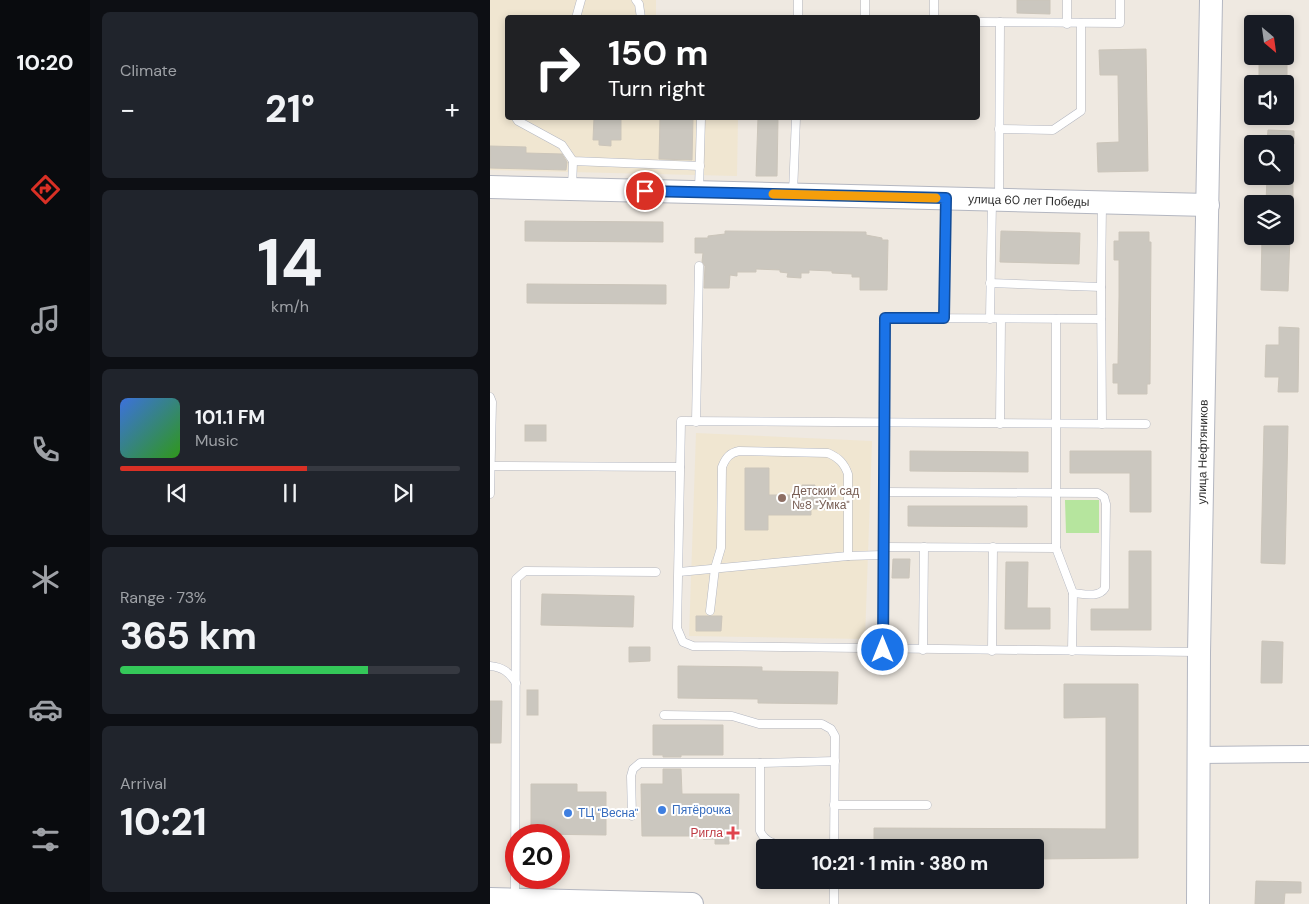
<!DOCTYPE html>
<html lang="en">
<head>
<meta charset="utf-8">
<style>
	:root { --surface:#171b24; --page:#20242c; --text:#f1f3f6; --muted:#9ea1a6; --line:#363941; --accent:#d93025 }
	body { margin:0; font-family:"DM Sans",sans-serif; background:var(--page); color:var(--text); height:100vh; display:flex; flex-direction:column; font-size:19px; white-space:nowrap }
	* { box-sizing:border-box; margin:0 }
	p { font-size:16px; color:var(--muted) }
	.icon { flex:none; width:28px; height:28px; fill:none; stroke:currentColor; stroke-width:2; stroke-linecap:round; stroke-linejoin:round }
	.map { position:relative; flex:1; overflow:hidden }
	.details { display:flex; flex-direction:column; gap:12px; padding:12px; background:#0d0f14; width:400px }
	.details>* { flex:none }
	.hud { position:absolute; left:15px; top:15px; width:475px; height:105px; border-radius:5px; box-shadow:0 2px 8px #0003; background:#202124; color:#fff; overflow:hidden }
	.needle { width:32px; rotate:151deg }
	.controls { position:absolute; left:754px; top:15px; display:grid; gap:10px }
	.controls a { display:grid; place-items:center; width:50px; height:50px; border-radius:5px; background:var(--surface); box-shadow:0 2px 8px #0003; font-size:25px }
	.speed { position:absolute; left:15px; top:824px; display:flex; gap:10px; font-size:25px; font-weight:700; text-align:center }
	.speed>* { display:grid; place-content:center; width:65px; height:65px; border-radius:50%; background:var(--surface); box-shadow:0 2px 8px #0003; line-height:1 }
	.speed .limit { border:8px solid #d22; background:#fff; color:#111 }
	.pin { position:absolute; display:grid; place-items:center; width:42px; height:42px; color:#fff; margin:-21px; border:2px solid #fff; border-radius:50%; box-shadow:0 1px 5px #0007 }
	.me { position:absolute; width:55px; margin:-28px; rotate:0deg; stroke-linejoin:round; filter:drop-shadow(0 0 4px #0008) }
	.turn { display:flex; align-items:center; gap:18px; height:105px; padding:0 20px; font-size:22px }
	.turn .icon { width:65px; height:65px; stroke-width:2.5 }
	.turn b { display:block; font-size:35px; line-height:42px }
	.big { font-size:38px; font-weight:800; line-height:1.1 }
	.details .widget { flex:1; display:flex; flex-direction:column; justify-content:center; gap:8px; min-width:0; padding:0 18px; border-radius:8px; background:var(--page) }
	.details .dial { align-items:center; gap:0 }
	.dial b { font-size:65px; line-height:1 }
	.song { display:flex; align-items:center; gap:15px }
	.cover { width:60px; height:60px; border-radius:8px; background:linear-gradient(135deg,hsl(220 70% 55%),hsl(110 70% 35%)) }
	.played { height:5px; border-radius:2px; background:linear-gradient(90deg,var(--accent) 55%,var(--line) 55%) }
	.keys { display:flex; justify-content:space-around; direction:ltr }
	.heat { display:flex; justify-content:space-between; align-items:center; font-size:28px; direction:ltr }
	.charge { height:8px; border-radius:4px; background:linear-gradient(90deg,#34c759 73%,var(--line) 0) }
	.trip { position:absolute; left:266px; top:839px; width:288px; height:50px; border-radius:5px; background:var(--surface); box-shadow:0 2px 8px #0003; font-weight:800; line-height:50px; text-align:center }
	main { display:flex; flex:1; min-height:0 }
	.dock { display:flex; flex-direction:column; width:90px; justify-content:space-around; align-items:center; background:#090b0e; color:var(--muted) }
	.dock .icon { width:35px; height:35px }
	.dock .current { color:var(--accent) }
	.dock b { font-size:22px; color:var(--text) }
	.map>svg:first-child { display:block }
</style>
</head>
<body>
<main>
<nav class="dock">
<b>10:20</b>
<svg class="icon current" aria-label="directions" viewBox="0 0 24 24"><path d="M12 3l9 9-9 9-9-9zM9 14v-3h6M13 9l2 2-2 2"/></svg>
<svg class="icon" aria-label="music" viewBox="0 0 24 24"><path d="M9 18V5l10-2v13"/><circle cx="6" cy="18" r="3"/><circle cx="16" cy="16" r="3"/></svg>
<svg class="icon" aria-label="phone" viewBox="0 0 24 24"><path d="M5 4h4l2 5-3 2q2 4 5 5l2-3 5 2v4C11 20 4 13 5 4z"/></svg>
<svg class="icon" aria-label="climate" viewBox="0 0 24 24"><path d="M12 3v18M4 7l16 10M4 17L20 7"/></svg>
<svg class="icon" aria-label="car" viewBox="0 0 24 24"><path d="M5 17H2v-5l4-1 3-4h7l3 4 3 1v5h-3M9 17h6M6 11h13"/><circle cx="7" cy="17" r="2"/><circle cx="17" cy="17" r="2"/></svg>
<svg class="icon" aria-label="filters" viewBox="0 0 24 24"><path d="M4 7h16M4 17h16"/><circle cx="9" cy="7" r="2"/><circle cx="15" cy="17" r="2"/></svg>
</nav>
<section class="details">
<div class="widget"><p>Climate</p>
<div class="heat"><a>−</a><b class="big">21°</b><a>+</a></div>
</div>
<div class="widget dial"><b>14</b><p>km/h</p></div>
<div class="widget">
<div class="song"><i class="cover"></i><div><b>101.1 FM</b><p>Music</p></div></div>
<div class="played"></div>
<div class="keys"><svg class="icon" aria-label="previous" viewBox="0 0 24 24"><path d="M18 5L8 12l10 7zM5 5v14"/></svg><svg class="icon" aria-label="pause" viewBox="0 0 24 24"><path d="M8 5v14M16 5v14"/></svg><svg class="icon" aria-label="next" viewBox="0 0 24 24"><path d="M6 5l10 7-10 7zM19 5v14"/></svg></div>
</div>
<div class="widget"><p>Range · 73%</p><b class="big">365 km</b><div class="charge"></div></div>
<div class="widget"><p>Arrival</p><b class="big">10:21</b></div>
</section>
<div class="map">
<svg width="819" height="904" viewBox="0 0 819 904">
	<rect width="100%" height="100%" fill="#efe9e1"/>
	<g fill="#f0e6d1">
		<path d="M0 0H166V17L18 18V118H248L247 176 0 170Z"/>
		<path d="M206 433 382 441 375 639 199 636Z"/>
	</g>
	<path fill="#b6e59e" d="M575 500H609V533H576Z"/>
	<g fill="#cbc7bf" stroke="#cbc5ba">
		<path d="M527 0H560V14L527 13Z"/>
		<path d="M656 49 658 171 608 172 607 143 629 142 628 75H610L609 50Z"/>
		<rect x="769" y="56" width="28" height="20"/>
		<path d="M104 118H131V140H121V146L109 145V140H103Z"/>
		<path d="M170 118H203L202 160 169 159Z"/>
		<path d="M268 118H288L287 176H266Z"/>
		<path d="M778 130 804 131V144H777Z"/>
		<path d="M0 146 36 147V153L72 154 77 162 76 170 0 168Z"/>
		<path d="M777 176H803V204H776Z"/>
		<path d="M35 221 173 222V242L35 241Z"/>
		<path d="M235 231 376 232V235L392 238V240H398L397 290H370V277H362V274L342 273V271L319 270V273H311V278L297 277 298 273 290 272V270L266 269V272H247V276L240 275 239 288H214L215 266 212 262 213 253H205V238H218V236L235 234Z"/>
		<path d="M511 231 590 233 589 264 510 262Z"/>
		<path d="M629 232H659V242H661L660 384H657V394H628V383H623V364H628L629 297V260H624V241H629Z"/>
		<path d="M772 236H800L798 291 771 290Z"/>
		<path d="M37 284 176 285V304L37 303Z"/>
		<path d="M789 327 809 328 808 392H788L789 377H775L776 345H789Z"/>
		<rect x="35" y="425" width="21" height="16"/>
		<path d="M774 426H798L795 564 771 563Z"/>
		<path d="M420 451 538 452V472L420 471Z"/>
		<path d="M580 451H661V512H640V473H580Z"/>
		<path d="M255 468H279V495H312V485H325V491H341L340 509H321V515H278V530H255Z"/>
		<path d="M418 506H537V527L418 526Z"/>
		<path d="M639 551H661V630H601V609H639Z"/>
		<path d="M403 559H420L419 578H402Z"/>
		<path d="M516 562H538L537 608H560V629H515Z"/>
		<path d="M52 594 144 596 143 627 51 625Z"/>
		<path d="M206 616H232L231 631H206Z"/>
		<path d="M772 641 793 642 792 683H771Z"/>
		<path d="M139 647H160V661L139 662Z"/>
		<path d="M188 666 272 667V671L348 672 347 704 268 703V699L188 698Z"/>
		<path d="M574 684H648V858L545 859V848H384V828L616 829V717L574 718Z"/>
		<rect x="37" y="690" width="11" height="25"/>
		<path d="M0 701H12L11 743H0Z"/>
		<path d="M163 725H233V755H191V757H173V755H163Z"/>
		<path d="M173 769H191L192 794H249L248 839H239V844H225V839H213V836H152L151 784H173Z"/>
		<path d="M41 784H87V792H116V835L41 834Z"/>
		<path d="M766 881 811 882V893H795L794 904H765Z"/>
	</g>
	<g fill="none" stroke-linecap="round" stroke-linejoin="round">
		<g stroke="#b4b7c1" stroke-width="9">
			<g id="lane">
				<path d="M146 0 149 4 151 18"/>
				<path d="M577 0V24"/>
				<path d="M86 18 91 0"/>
				<path d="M308 18V0"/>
				<path d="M375 18V0"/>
				<path d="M444 18V0"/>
				<path d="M488 22 630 23V0"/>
				<path d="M26 118 28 121 72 145 83 161 210 166"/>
				<path d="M509 129 563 130 591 111V23"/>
				<path d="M82 188 83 161"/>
				<path d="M209 190 211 118"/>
				<path d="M303 193 306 118"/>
				<path d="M509 198 510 22"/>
				<path d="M500 283 611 287"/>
				<path d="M454 318 455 200"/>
				<path d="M500 319 502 201"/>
				<path d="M566 319V548L583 593 582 651"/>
				<path d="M0 397 2 402 0 494"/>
				<path d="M206 422 209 266"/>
				<path d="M510 424 511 319"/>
				<path d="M612 424 611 287 612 204"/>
				<path d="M656 424 191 421 187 628 193 642 203 646 706 652"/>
				<path d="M0 466 190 467"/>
				<path d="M394 492 608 493 614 497 616 504 615 588C609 598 594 594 583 593"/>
				<path d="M394 547 566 548"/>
				<path d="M189 572 358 556 393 555"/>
				<path d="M220 611 225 568 231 548 232 467C236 457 240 453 249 451L338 453C349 458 354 463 358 474V556"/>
				<path d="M393 650 395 318 611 319"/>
				<path d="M433 650 434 547"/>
				<path d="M502 651 503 547"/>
				<path d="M0 666C13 667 20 673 26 683"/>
				<path d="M174 715 242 716 269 724H332L341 729 345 736 344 848"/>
				<path d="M270 763V831C276 845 292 845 305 848"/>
				<path d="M344 805H437"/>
				<path d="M142 816 141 776 143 769 150 763H270L345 761"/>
				<path d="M25 898 26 579 35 571 166 572"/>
				<path d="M344 904V880"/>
			</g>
		</g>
		<g stroke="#b4b7c1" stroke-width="18">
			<path id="street" d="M709 755 819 754"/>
		</g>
		<g stroke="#b4b7c1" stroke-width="24">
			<g id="secondary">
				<path id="s1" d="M0 187 718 205"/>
				<path d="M0 899 202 904"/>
				<path id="s2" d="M708 904 709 653 721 0"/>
			</g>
		</g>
		<use href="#lane" stroke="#fff" stroke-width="8"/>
		<use href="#street" stroke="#fff" stroke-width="16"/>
		<use href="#secondary" stroke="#fff" stroke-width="22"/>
	</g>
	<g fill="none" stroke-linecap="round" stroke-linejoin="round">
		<g stroke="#114b97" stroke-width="12">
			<path id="route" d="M155 191 456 198 454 318H395L393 650"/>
		</g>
		<use href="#route" stroke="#1a73e8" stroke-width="9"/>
		<path stroke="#f59e0b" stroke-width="9" d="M283 194 446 198"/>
	</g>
	<circle fill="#8d6e63" stroke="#fff" stroke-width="2" cx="292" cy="498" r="5"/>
	<g fill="#3f7fe0" stroke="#fff" stroke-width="2">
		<circle cx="172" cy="810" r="5"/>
		<circle cx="78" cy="813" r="5"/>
	</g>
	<path fill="#e0444e" stroke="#fff" stroke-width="2" d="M240.5 825.5h5v5h5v5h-5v5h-5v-5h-5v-5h5z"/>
	<g text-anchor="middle" stroke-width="4" stroke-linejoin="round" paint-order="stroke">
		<g font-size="12" fill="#2e2e2e" stroke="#fff">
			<text dy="4" stroke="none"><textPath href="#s1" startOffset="539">улица 60 лет Победы</textPath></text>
			<text dy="4" stroke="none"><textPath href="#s2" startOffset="452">улица Нефтяников</textPath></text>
		</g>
		<g font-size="12" fill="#785e54" stroke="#fff" text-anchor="start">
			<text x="302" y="495">Детский сад<tspan x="302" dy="14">№8 "Умка"</tspan></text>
		</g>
		<g font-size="12" fill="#366cbe" stroke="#fff" text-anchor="start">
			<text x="182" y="814">Пятёрочка</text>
			<text x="88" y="817">ТЦ "Весна"</text>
		</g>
		<g font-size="12" fill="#be3a42" stroke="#fff" text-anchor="end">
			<text x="233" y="837">Ригла</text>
		</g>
	</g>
</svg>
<div class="controls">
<a><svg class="needle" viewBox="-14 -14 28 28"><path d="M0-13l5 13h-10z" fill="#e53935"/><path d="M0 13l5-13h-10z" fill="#9ea1a6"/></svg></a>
<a><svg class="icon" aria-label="sound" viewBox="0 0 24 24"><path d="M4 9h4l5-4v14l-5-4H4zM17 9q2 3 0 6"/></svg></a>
<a><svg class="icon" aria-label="search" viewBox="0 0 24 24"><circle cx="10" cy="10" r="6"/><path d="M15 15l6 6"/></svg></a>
<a><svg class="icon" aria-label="layers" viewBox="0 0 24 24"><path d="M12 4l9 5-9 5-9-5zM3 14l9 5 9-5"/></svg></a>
</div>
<div class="speed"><div class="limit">20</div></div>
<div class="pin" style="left:155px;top:191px;background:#d93025"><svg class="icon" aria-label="arrive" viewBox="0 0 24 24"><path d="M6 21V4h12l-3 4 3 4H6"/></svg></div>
<svg class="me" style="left:393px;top:650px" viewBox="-20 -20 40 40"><circle r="17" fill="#1a73e8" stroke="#fff" stroke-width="3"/><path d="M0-11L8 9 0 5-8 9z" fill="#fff"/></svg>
<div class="trip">10:21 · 1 min · 380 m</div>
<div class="hud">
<div class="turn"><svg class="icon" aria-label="right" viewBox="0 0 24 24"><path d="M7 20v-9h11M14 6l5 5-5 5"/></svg><div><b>150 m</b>Turn right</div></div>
</div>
</div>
</main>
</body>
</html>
